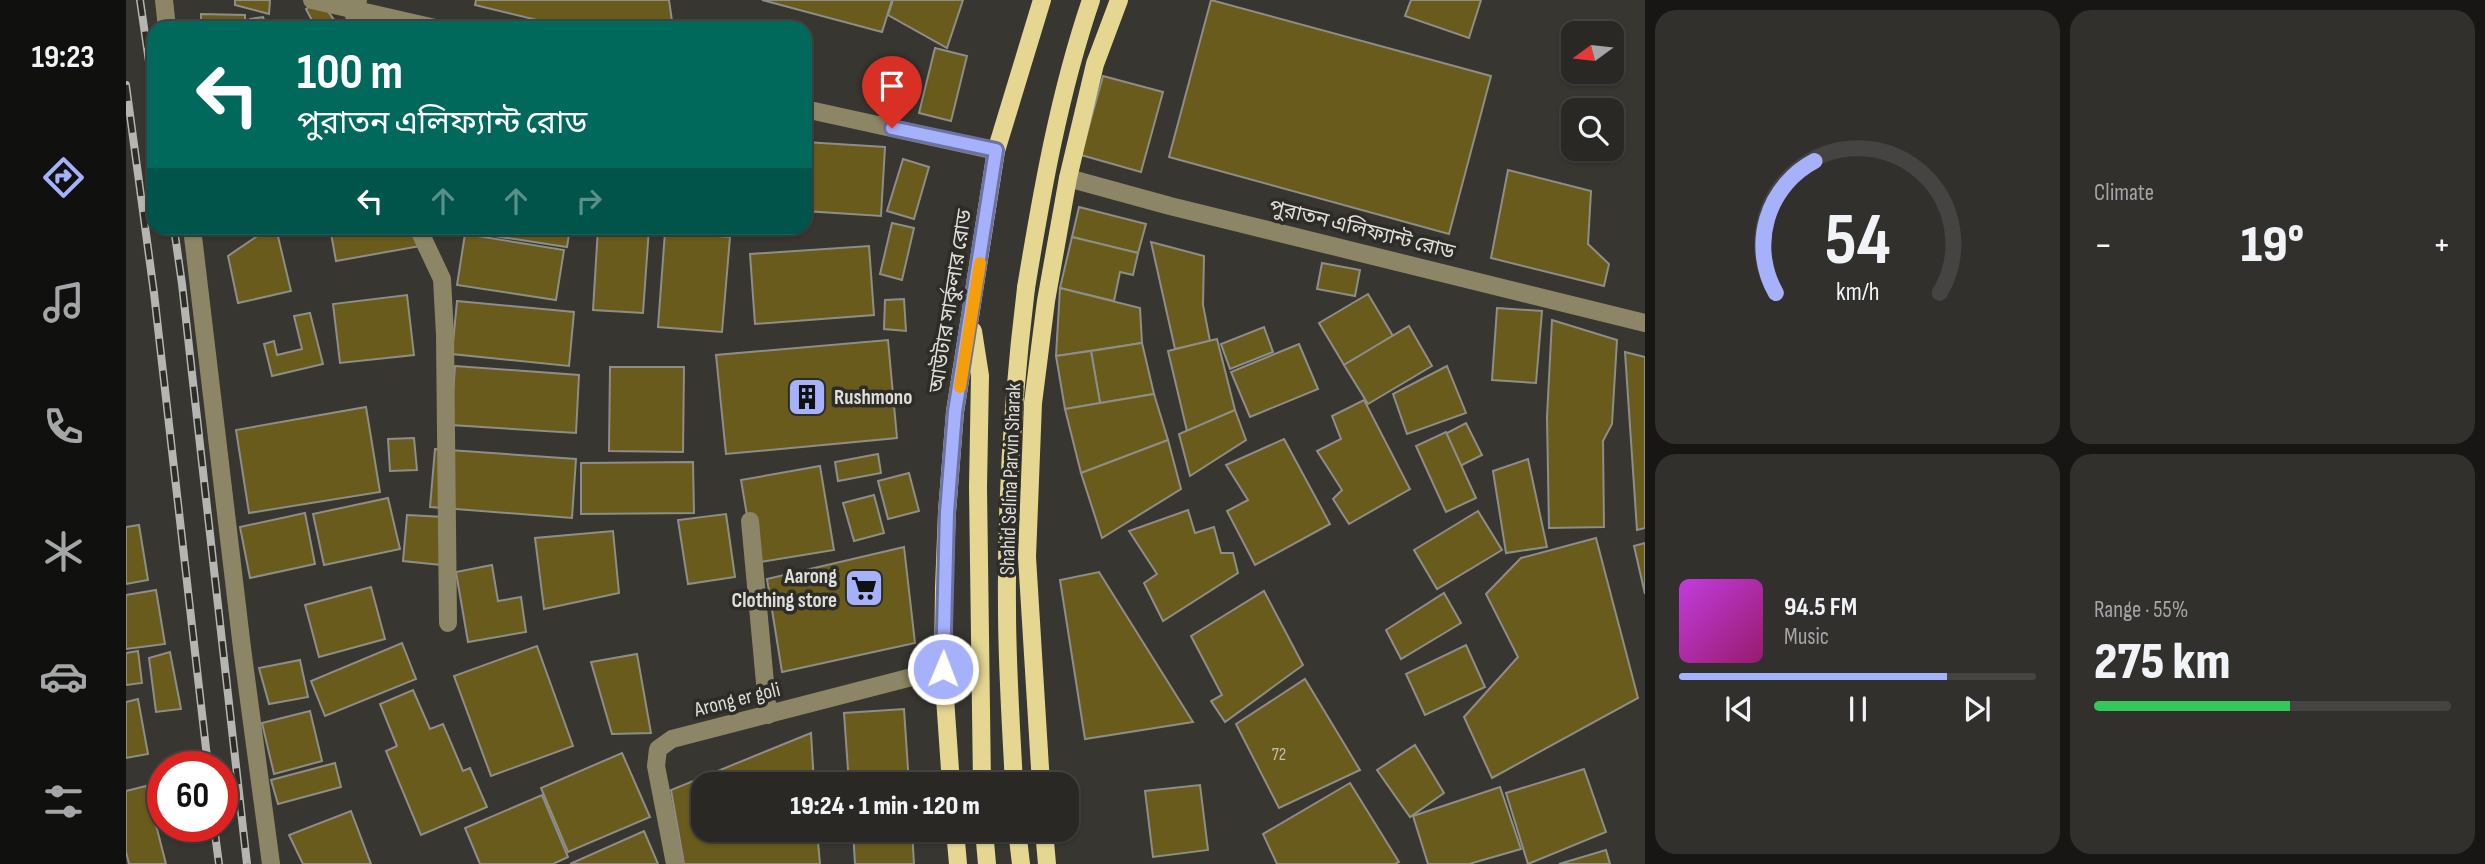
<!DOCTYPE html>
<html lang="en">
<head>
<meta charset="utf-8">
<style>
	:root { --surface:#292825; --page:#31302d; --text:#f1f3f6; --muted:#a5a6a7; --line:#454442; --accent:#a6b1fc }
	body { margin:0; font-family:"Sofia Sans Condensed","Noto Sans Bengali",sans-serif; background:var(--page); color:var(--text); height:100vh; display:flex; flex-direction:column; font-size:26px; white-space:nowrap }
	* { box-sizing:border-box; margin:0 }
	p { font-size:23px; color:var(--muted) }
	.icon { flex:none; width:38px; height:38px; fill:none; stroke:currentColor; stroke-width:2; stroke-linecap:round; stroke-linejoin:round }
	.map { position:relative; flex:1; overflow:hidden }
	.panel { display:flex; flex-direction:column; gap:10px; padding:10px; background:#171614; width:840px }
	.panel>* { flex:none }
	.top-card { position:absolute; left:21px; top:21px; width:665px; height:214px; border-radius:21px; box-shadow:0 2px 5px #0004,0 0 0 2px var(--line); background:#00695c; color:#fff; overflow:hidden }
	.needle { width:46px; rotate:255deg }
	.controls { position:absolute; left:1435px; top:21px; display:grid; gap:14px }
	.controls a { display:grid; place-items:center; width:63px; height:63px; border-radius:14px; background:var(--surface); box-shadow:0 2px 5px #0004,0 0 0 2px var(--line); font-size:35px }
	.speed { position:absolute; left:21px; top:751px; display:flex; gap:14px; font-size:35px; font-weight:700; text-align:center }
	.speed>* { display:grid; place-content:center; width:91px; height:91px; border-radius:50%; background:var(--surface); box-shadow:0 2px 5px #0004,0 0 0 2px var(--line); line-height:1 }
	.speed .limit { border:10px solid #d22; background:#fff; color:#111 }
	.pin { position:absolute; display:grid; place-items:center; width:60px; height:60px; color:#fff; margin:-72px -30px; border-radius:50% 50% 50% 0; rotate:-45deg; box-shadow:0 0 7px #0007 }
	.pin .icon { rotate:45deg }
	.me { position:absolute; width:77px; margin:-38px; rotate:1deg; stroke-linejoin:round; filter:drop-shadow(0 0 5px #0008) }
	.turn { display:flex; align-items:center; gap:24px; height:147px; padding:0 35px; font-size:32px }
	.turn .icon { width:91px; height:91px; stroke-width:2.5 }
	.turn b { display:block; font-size:49px; line-height:60px }
	.lanes { display:flex; align-items:center; height:66px; padding:0 35px; background:#0003; justify-content:center; gap:35px; direction:ltr }
	.lanes .off { opacity:.35 }
	.big { font-size:52px; font-weight:800; line-height:1.1 }
	.panel .widget { flex:1; display:flex; flex-direction:column; justify-content:center; gap:10px; min-width:0; padding:0 24px; border-radius:21px; background:var(--page) }
	.panel .dial { align-items:center; gap:0 }
	.dial svg { height:182px; overflow:visible; fill:none; stroke:var(--line); stroke-width:7; stroke-linecap:round; text-anchor:middle }
	.dial text { fill:var(--text); stroke:none }
	.song { display:flex; align-items:center; gap:21px }
	.cover { width:84px; height:84px; border-radius:10px; background:linear-gradient(135deg,hsl(290 70% 55%),hsl(320 70% 35%)) }
	.played { height:7px; border-radius:4px; background:linear-gradient(90deg,var(--accent) 75%,var(--line) 75%) }
	.keys { display:flex; justify-content:space-around; direction:ltr }
	.heat { display:flex; justify-content:space-between; align-items:center; font-size:38px; direction:ltr }
	.charge { height:10px; border-radius:5px; background:linear-gradient(90deg,#34c759 55%,var(--line) 0) }
	.panel .tiles { flex:1; display:grid; gap:10px; grid-template-columns:repeat(2,1fr) }
	.trip { position:absolute; left:565px; top:772px; width:388px; height:70px; border-radius:21px; background:var(--surface); box-shadow:0 2px 5px #0004,0 0 0 2px var(--line); font-weight:800; line-height:70px; text-align:center }
	main { display:flex; flex:1; min-height:0 }
	.dock { display:flex; flex-direction:column; width:126px; justify-content:space-around; align-items:center; background:#10100f; color:var(--muted) }
	.dock .icon { width:49px; height:49px }
	.dock .current { color:var(--accent) }
	.dock b { font-size:32px; color:var(--text) }
	.map>svg:first-child { display:block }
</style>
</head>
<body>
<main>
<nav class="dock">
<b>19:23</b>
<svg class="icon current" aria-label="directions" viewBox="0 0 24 24"><path d="M12 3l9 9-9 9-9-9zM9 14v-3h6M13 9l2 2-2 2"/></svg>
<svg class="icon" aria-label="music" viewBox="0 0 24 24"><path d="M9 18V5l10-2v13"/><circle cx="6" cy="18" r="3"/><circle cx="16" cy="16" r="3"/></svg>
<svg class="icon" aria-label="phone" viewBox="0 0 24 24"><path d="M5 4h4l2 5-3 2q2 4 5 5l2-3 5 2v4C11 20 4 13 5 4z"/></svg>
<svg class="icon" aria-label="climate" viewBox="0 0 24 24"><path d="M12 3v18M4 7l16 10M4 17L20 7"/></svg>
<svg class="icon" aria-label="car" viewBox="0 0 24 24"><path d="M5 17H2v-5l4-1 3-4h7l3 4 3 1v5h-3M9 17h6M6 11h13"/><circle cx="7" cy="17" r="2"/><circle cx="17" cy="17" r="2"/></svg>
<svg class="icon" aria-label="filters" viewBox="0 0 24 24"><path d="M4 7h16M4 17h16"/><circle cx="9" cy="7" r="2"/><circle cx="15" cy="17" r="2"/></svg>
</nav>
<div class="map">
<svg width="1519" height="864" viewBox="0 0 1519 864">
	<rect width="100%" height="100%" fill="#373631"/>
	<g fill="#685b1b" stroke="#8e8d88" stroke-width="2">
		<path d="M109 0H144L143 14 109 5Z"/>
		<path d="M194 0 213 27 212 28H190L180 9Z"/>
		<path d="M350 0H543L547 28H444L349 5Z"/>
		<path d="M636 0H766L756 32Z"/>
		<path d="M767 0H837L821 48 762 15Z"/>
		<path d="M1085 0 1365 76 1323 234 1043 157Z"/>
		<path d="M1285 0H1355L1343 38 1279 16Z"/>
		<path d="M75 14 119 15V28H75Z"/>
		<path d="M137 17 141 28H125L124 19Z"/>
		<path d="M809 48 841 56 825 121 793 113Z"/>
		<path d="M977 76 1037 92 1015 172 955 155Z"/>
		<path d="M679 142 759 147 755 216 679 211Z"/>
		<path d="M777 159 803 167 788 219 761 211Z"/>
		<path d="M1382 170 1465 191 1462 244 1483 264 1478 286 1365 258Z"/>
		<path d="M953 207 1020 224 1012 253 946 237Z"/>
		<path d="M766 223 788 228 776 280 754 274Z"/>
		<path d="M143 228H150L165 291 112 303 102 256Z"/>
		<path d="M204 228H298L300 245 210 261Z"/>
		<path d="M288 228H316L317 234 289 232Z"/>
		<path d="M343 228H444L441 247 342 232Z"/>
		<path d="M472 228H523L517 313 467 310Z"/>
		<path d="M539 232 604 237 596 332 532 327Z"/>
		<path d="M339 234 438 250 430 300 331 285Z"/>
		<path d="M946 237 1012 253 1007 275 994 272 988 301 934 288Z"/>
		<path d="M1025 242 1078 256 1077 305 1084 341 1049 349Z"/>
		<path d="M743 246 748 315 629 324 624 254Z"/>
		<path d="M1196 263 1234 270 1229 296 1191 289Z"/>
		<path d="M934 288 1014 308 1016 343 930 356Z"/>
		<path d="M1242 294 1267 336 1218 365 1193 323Z"/>
		<path d="M281 295 288 355 214 363 207 304Z"/>
		<path d="M778 299 780 331 758 329 759 300Z"/>
		<path d="M331 301 448 312 443 366 326 354Z"/>
		<path d="M1371 308 1416 311 1410 383 1366 380Z"/>
		<path d="M184 313 197 364 146 376 138 344 148 341 151 355 176 349 168 316Z"/>
		<path d="M1426 320 1491 340 1486 424 1477 441 1478 527 1423 528 1421 417Z"/>
		<path d="M1283 326 1306 366 1242 404 1218 365Z"/>
		<path d="M1138 327 1147 352 1104 369 1095 344Z"/>
		<path d="M1091 339 1109 410 1061 431 1042 351Z"/>
		<path d="M762 340 771 438 600 454 590 355Z"/>
		<path d="M1016 343 1028 394 974 403 965 351Z"/>
		<path d="M1173 344 1192 389 1124 417 1105 372Z"/>
		<path d="M965 351 974 403 939 409 930 356Z"/>
		<path d="M1499 352 1519 357V528L1511 530Z"/>
		<path d="M329 366 453 375 450 433 325 425Z"/>
		<path d="M1321 366 1340 413 1281 434 1267 394Z"/>
		<path d="M484 367H558L557 452 483 451Z"/>
		<path d="M1028 394 1042 440 955 473 939 409Z"/>
		<path d="M1238 400 1284 489 1223 524 1207 499 1216 490 1191 451 1215 439 1206 416Z"/>
		<path d="M240 407 254 492 123 513 110 430Z"/>
		<path d="M1109 410 1120 440 1064 476 1053 434Z"/>
		<path d="M1340 423 1356 455 1316 475 1300 444Z"/>
		<path d="M1320 432 1350 498 1320 512 1290 446Z"/>
		<path d="M288 438 291 470 264 471 262 439Z"/>
		<path d="M1158 439 1204 524 1129 565 1101 511 1122 500 1100 465Z"/>
		<path d="M1042 440 1055 489 976 538 955 473Z"/>
		<path d="M309 449 450 459 446 518 304 507Z"/>
		<path d="M752 454 755 473 712 481 709 462Z"/>
		<path d="M1402 459 1421 547 1380 553 1367 471Z"/>
		<path d="M567 462 568 513 455 514V463Z"/>
		<path d="M694 466 708 550 629 563 615 480Z"/>
		<path d="M783 473 793 511 762 519 752 481Z"/>
		<path d="M748 495 758 533 728 541 717 503Z"/>
		<path d="M262 498 274 549 198 565 187 514Z"/>
		<path d="M1062 510 1069 533 1088 527 1095 553H1107L1112 573 1037 621 1018 583 1031 574 1003 531Z"/>
		<path d="M1352 511 1376 550 1311 589 1288 550Z"/>
		<path d="M179 513 189 564 124 578 114 527Z"/>
		<path d="M600 514 609 577 562 584 552 520Z"/>
		<path d="M281 515 318 517 315 565 277 561Z"/>
		<path d="M13 525 22 580 0 584V527Z"/>
		<path d="M487 531 493 593 418 609 409 538Z"/>
		<path d="M1470 538 1512 698 1366 778 1338 717 1392 657 1360 594 1395 558Z"/>
		<path d="M1519 543V594L1508 546Z"/>
		<path d="M778 547 789 643 656 672 641 579Z"/>
		<path d="M366 565 372 601 395 597 400 632 342 642 330 572Z"/>
		<path d="M973 572 1067 722 959 739 934 580Z"/>
		<path d="M245 587 259 639 193 657 179 605Z"/>
		<path d="M30 590 39 644 0 649V595Z"/>
		<path d="M1138 591 1177 665 1099 722 1085 701 1096 695 1065 636Z"/>
		<path d="M1318 593 1335 623 1275 659 1260 630Z"/>
		<path d="M276 643 290 679 199 716 185 681Z"/>
		<path d="M1340 645 1359 687 1299 715 1280 674Z"/>
		<path d="M411 646 447 746 365 776 328 676Z"/>
		<path d="M12 651 16 683 0 685V653Z"/>
		<path d="M44 652 55 709 30 712 23 658Z"/>
		<path d="M511 654 525 733 486 734 465 662Z"/>
		<path d="M174 660 182 697 143 704 133 668Z"/>
		<path d="M1179 679 1234 770 1153 808 1110 724Z"/>
		<path d="M287 690 304 729 317 724 337 771 344 768 361 807 295 835 260 751 271 746 254 704Z"/>
		<path d="M12 699 22 754 0 758V702Z"/>
		<path d="M778 709 783 784H723L718 713Z"/>
		<path d="M184 711 196 761 148 774 136 723Z"/>
		<path d="M685 733 688 784H578V830H691L694 864H558L545 790Z"/>
		<path d="M1289 745 1318 793 1284 817 1251 770Z"/>
		<path d="M496 753 524 817 442 852 415 788Z"/>
		<path d="M209 763 215 787 152 804 145 780Z"/>
		<path d="M1458 769 1480 832 1402 864 1380 793Z"/>
		<path d="M1224 783 1273 862 1269 864H1151L1137 834Z"/>
		<path d="M1074 785 1082 850 1027 857 1019 791Z"/>
		<path d="M20 786 40 864H3L0 852V791Z"/>
		<path d="M1374 787 1395 849 1343 864H1302L1287 816Z"/>
		<path d="M416 795 442 857 427 864H354L339 828Z"/>
		<path d="M225 811 245 864H177L163 835Z"/>
		<path d="M727 830H786L788 864H729Z"/>
		<path d="M518 831 532 864H444Z"/>
		<path d="M1480 850 1484 864H1433Z"/>
	</g>
	<g fill="none" stroke-linecap="round" stroke-linejoin="round">
		<g stroke="#8d8666" stroke-width="18">
			<path d="M38 0 41 28"/>
			<path d="M186 0 309 28"/>
			<path d="M229 28 228 10 232 0"/>
			<path d="M679 109 870 151"/>
			<path d="M942 178 1044 206 1519 323"/>
			<path d="M66 228 116 648 145 864"/>
			<path d="M292 228 316 279 319 335 322 623"/>
			<path d="M624 521 642 715"/>
			<path d="M549 864 530 766 532 749 546 739 817 669"/>
		</g>
		<g stroke="#e5d792" stroke-width="18">
			<path d="M847 331 854 376 852 487 856 784"/>
			<path d="M825 784 817 669 818 588 821 512 829 412 870 151 916 0"/>
			<path d="M888 784C885 725 881 667 881 608 880 502 887 394 900 288"/>
			<path d="M915 784 901 557 907 403 920 301 942 178 969 64 993 0"/>
			<path d="M829 830 832 864"/>
			<path d="M858 830 861 864"/>
			<path d="M891 830 895 864"/>
			<path d="M918 830 921 864"/>
		</g>
		<g stroke="#b5b5b1" stroke-width="8">
			<g id="rail">
				<path d="M14 0 28 96"/>
				<path d="M0 85 28 293 82 766"/>
				<path d="M48 228 56 284 121 864"/>
				<path d="M88 826 93 864"/>
			</g>
		</g>
		<use href="#rail" stroke="#2d2c27" stroke-width="5" stroke-dasharray="16" stroke-linecap="butt"/>
		<path stroke="#e5d792" stroke-width="18" d="M900 288C916 191 933 94 965 0"/>
	</g>
	<g fill="none" stroke-linecap="round" stroke-linejoin="round">
		<g stroke="#6c73a4" stroke-width="18">
			<path id="route" d="M766 128 870 150 829 412 821 512 817 669"/>
		</g>
		<use href="#route" stroke="#a6b1fc" stroke-width="12"/>
		<path stroke="#f59e0b" stroke-width="12" d="M834 387 854 263"/>
	</g>
	<defs>
		<g id="building-square" transform="scale(2.0125)"><rect x="-9" y="-9" width="18" height="18" rx="4" fill="#a6b1fc" stroke="#2d2c27"/><path d="M-4-6H4V6H1V3H-1V6H-4ZM-2.5-4.3h1.7v1.8h-1.7ZM.8-4.3h1.7v1.8H.8ZM-2.5-1h1.7V.8h-1.7ZM.8-1h1.7V.8H.8Z" fill="#111"/></g>
		<g id="supermarket-square" transform="scale(2.0125)"><rect x="-9" y="-9" width="18" height="18" rx="4" fill="#a6b1fc" stroke="#2d2c27"/><path d="M-6-5.5h2.5l.6 2H6L4.5 2H-2.5L-4.4-4H-6ZM-1.5 3.2a1.3 1.3 0 1 0 .1 0ZM3 3.2a1.3 1.3 0 1 0 .1 0Z" fill="#111"/></g>
	</defs>
	<g fill-rule="evenodd">
		<use href="#building-square" x="681" y="397"/>
		<use href="#supermarket-square" x="738" y="588"/>
	</g>
	<g text-anchor="middle" stroke-width="7" stroke-linejoin="round" paint-order="stroke">
		<g font-size="18" fill="#c0bdab">
			<text x="1153" y="760">72</text>
		</g>
		<g font-size="21" fill="#dededb" stroke="#2d2c27">
			<text transform="translate(1236 229) rotate(14)" y="7">পুরাতন এলিফ্যান্ট রোড</text>
			<text transform="translate(824 301) rotate(-81)" y="7">আউটার সার্কুলার রোড</text>
			<text transform="translate(884 479) rotate(-88)" y="7">Shahid Selina Parvin Sharak</text>
			<text transform="translate(611 699) rotate(-14)" y="7">Arong er goli</text>
		</g>
		<g font-size="21" font-weight="bold" fill="#dededb" stroke="#2d2c27" text-anchor="start">
			<text x="708" y="404">Rushmono</text>
			<text x="711" y="583" text-anchor="end">Aarong<tspan x="711" dy="24">Clothing store</tspan></text>
		</g>
	</g>
</svg>
<div class="controls">
<a><svg class="needle" viewBox="-14 -14 28 28"><path d="M0-13l5 13h-10z" fill="#e53935"/><path d="M0 13l5-13h-10z" fill="#a5a6a7"/></svg></a>
<a><svg class="icon" aria-label="search" viewBox="0 0 24 24"><circle cx="10" cy="10" r="6"/><path d="M15 15l6 6"/></svg></a>
</div>
<div class="speed"><div class="limit">60</div></div>
<div class="pin" style="left:766px;top:128px;background:#d93025"><svg class="icon" aria-label="arrive" viewBox="0 0 24 24"><path d="M6 21V4h12l-3 4 3 4H6"/></svg></div>
<svg class="me" style="left:817px;top:669px" viewBox="-20 -20 40 40"><circle r="17" fill="#a6b1fc" stroke="#fff" stroke-width="3"/><path d="M0-11L8 9 0 5-8 9z" fill="#fff"/></svg>
<div class="trip">19:24 · 1 min · 120 m</div>
<div class="top-card">
<div class="turn"><svg class="icon" aria-label="left" viewBox="0 0 24 24"><path d="M17 20v-9H6M10 6l-5 5 5 5"/></svg><div><b>100 m</b>পুরাতন এলিফ্যান্ট রোড</div></div>
<div class="lanes"><svg class="icon" aria-label="left" viewBox="0 0 24 24"><path d="M17 20v-9H6M10 6l-5 5 5 5"/></svg><svg class="icon off" aria-label="ahead" viewBox="0 0 24 24"><path d="M12 20V5M6 11l6-6 6 6"/></svg><svg class="icon off" aria-label="ahead" viewBox="0 0 24 24"><path d="M12 20V5M6 11l6-6 6 6"/></svg><svg class="icon off" aria-label="right" viewBox="0 0 24 24"><path d="M7 20v-9h11M14 6l5 5-5 5"/></svg></div>
</div>
</div>
<section class="panel">
<div class="tiles">
<div class="widget dial"><svg viewBox="0 0 100 80">
<path d="M14 69A42 42 0 1 1 86 69"/>
<path d="M14 69A42 42 0 0 1 31 11" stroke="#a6b1fc"/>
<text x="50" y="56" font-size="32" font-weight="700">54</text>
<text x="50" y="72" font-size="11">km/h</text>
</svg></div>
<div class="widget"><p>Climate</p>
<div class="heat"><a>−</a><b class="big">19°</b><a>+</a></div>
</div>
<div class="widget">
<div class="song"><i class="cover"></i><div><b>94.5 FM</b><p>Music</p></div></div>
<div class="played"></div>
<div class="keys"><svg class="icon" aria-label="previous" viewBox="0 0 24 24"><path d="M18 5L8 12l10 7zM5 5v14"/></svg><svg class="icon" aria-label="pause" viewBox="0 0 24 24"><path d="M8 5v14M16 5v14"/></svg><svg class="icon" aria-label="next" viewBox="0 0 24 24"><path d="M6 5l10 7-10 7zM19 5v14"/></svg></div>
</div>
<div class="widget"><p>Range · 55%</p><b class="big">275 km</b><div class="charge"></div></div>
</div>
</section>
</main>
</body>
</html>
